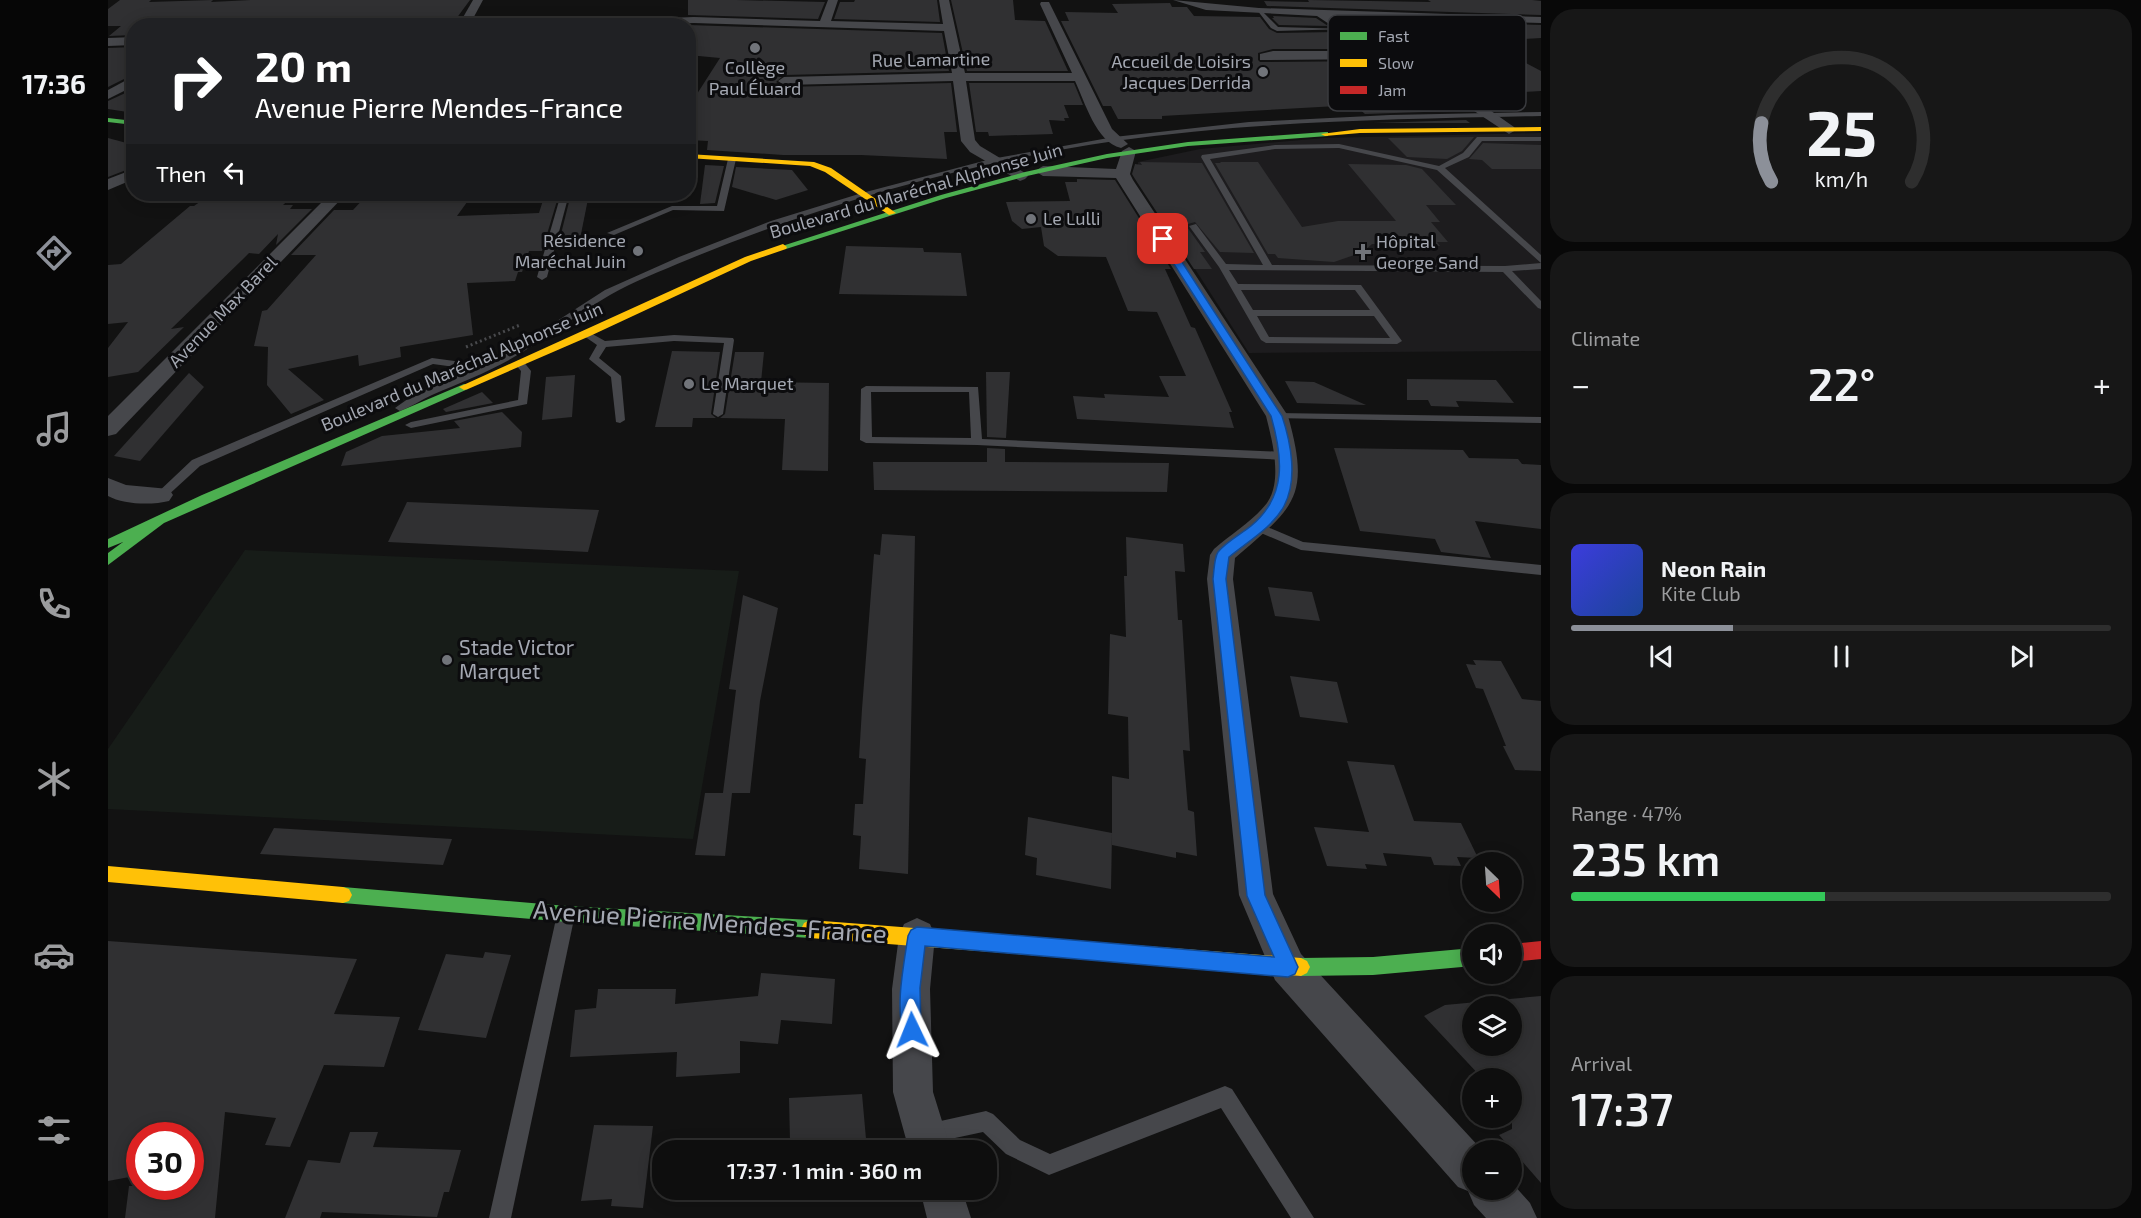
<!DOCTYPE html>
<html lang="en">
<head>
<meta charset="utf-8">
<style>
	:root { --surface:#0e0e0e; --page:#171717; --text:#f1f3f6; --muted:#9b9c9e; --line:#2e2e2e; --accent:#8c9099 }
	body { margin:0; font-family:"Exo 2",sans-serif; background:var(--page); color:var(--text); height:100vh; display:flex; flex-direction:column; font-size:22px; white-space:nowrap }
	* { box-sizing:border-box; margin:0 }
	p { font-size:20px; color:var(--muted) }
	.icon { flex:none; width:33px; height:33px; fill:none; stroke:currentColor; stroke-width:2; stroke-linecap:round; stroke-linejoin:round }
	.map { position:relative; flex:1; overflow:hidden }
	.panel { display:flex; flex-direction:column; gap:9px; padding:9px; background:#080808; width:600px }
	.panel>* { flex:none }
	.top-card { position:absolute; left:18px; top:18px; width:570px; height:183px; border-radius:24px; box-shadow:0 3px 15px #0003,0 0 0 2px var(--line); background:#202124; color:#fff; overflow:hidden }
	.needle { width:39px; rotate:155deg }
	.controls { position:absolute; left:1354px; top:852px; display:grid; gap:12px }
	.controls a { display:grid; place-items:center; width:60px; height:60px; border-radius:50%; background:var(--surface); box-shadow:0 3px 15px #0003,0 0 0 2px var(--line); font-size:30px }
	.speed { position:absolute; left:18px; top:1122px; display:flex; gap:12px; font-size:30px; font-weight:700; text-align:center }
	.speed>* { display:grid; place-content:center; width:78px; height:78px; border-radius:50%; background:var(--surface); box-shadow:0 3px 15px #0003,0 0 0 2px var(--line); line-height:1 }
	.speed .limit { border:9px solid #d22; background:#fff; color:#111 }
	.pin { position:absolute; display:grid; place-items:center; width:51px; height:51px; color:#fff; margin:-26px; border-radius:12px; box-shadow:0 3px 9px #0006 }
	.me { position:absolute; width:66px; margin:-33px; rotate:358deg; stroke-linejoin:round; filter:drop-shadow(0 0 4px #0008) }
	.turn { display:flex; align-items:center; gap:21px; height:126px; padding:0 30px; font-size:27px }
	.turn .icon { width:78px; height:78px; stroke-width:2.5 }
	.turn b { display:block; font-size:42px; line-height:51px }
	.then { display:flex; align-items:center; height:57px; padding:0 30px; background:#0003; gap:12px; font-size:22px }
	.big { font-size:45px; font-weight:600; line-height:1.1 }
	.panel .tile { flex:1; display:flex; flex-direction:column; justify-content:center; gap:9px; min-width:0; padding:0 21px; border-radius:24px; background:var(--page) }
	.panel .dial { align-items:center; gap:0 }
	.dial svg { height:156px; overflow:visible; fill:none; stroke:var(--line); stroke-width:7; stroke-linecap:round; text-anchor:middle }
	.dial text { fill:var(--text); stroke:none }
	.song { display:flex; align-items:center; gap:18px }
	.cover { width:72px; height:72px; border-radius:9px; background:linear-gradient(135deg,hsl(240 70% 55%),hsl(220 70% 35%)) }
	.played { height:6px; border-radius:3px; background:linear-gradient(90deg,var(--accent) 30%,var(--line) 30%) }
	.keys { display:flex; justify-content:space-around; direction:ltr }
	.heat { display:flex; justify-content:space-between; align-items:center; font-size:33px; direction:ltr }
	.charge { height:9px; border-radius:4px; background:linear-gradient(90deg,#34c759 47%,var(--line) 0) }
	.trip { position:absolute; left:544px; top:1140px; width:345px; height:60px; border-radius:24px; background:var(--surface); box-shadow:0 3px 15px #0003,0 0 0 2px var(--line); font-weight:600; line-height:60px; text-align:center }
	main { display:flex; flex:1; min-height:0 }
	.tabs { display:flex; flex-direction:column; width:108px; justify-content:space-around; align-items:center; background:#060606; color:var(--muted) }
	.tabs .icon { width:42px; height:42px }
	.tabs .selected { color:var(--accent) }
	.tabs b { font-size:27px; color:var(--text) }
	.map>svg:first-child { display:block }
</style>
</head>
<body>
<main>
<nav class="tabs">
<b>17:36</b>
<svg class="icon selected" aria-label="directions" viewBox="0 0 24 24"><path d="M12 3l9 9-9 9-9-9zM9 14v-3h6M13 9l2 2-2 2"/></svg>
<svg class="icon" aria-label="music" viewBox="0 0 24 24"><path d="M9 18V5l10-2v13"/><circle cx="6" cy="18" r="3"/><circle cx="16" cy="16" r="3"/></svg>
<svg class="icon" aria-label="phone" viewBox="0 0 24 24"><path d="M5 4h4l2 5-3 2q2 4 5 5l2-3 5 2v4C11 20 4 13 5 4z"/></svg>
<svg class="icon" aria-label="climate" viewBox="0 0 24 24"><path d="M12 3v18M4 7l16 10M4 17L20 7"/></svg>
<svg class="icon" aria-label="car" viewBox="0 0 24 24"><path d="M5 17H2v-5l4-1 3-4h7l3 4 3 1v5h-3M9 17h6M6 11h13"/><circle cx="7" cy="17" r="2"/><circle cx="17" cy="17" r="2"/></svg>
<svg class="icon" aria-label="filters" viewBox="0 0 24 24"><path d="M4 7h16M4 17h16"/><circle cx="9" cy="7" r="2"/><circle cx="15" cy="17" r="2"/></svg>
</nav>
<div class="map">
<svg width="1433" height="1218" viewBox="0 0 1433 1218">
	<rect width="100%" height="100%" fill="#121212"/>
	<path fill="#1d1c1e" d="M1433 133V351L1141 353 1031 182 1030 162 1092 149 1216 138Z"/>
	<path fill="#171c18" d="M137 550 631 571 585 839 0 809V749Z"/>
	<g fill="#303032" fill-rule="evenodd">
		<path d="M12 0H43L41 2 105 0 103 2 143 0H362L345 23 26 26V35L1 36 13 26H0V9Z"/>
		<path d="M580 0H628L717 2 710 19 580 15Z"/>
		<path d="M747 0H829L832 22 726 19 732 2H746Z"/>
		<path d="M843 0H905L907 20 937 21 960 71H859Z"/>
		<path d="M1200 0 1323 2 1320 0H1424L1433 1V15L1159 6 1156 1 1201 2Z"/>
		<path d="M1062 3 1064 7H1079L1086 16 1152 17 1161 29 1169 33 1228 32 1255 49H1165L1150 53V60L1152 62 1272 61 1297 77 1340 96 1325 97 1346 111 1257 114 1247 105 1054 116V119H1010L1003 106H995L953 21H961L957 12 1010 13 1004 4Z"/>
		<path d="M1165 16 1208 18 1220 26 1171 25 1164 18H1166Z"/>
		<path d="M1233 19 1433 25V38L1376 41 1433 71V91L1364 95 1350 85 1307 67Z"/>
		<path d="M580 25 834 33 841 71 676 75 668 82 676 87 843 83 849 132H836L839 159 753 155H675L599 150 600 141 580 140V108L612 58 580 55Z"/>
		<path d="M26 47V74L0 87V48Z"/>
		<path d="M861 83H966L975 105H956L961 118H956L957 121 941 120 945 134 881 136 880 132H868Z"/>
		<path d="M26 89V113L0 109V101Z"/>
		<path d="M1358 120 1362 123H1265L1326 121Z"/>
		<path d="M1366 137 1354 151 1339 159 1299 157 1280 138Z"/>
		<path d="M0 138 26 145V167L0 177Z"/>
		<path d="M1375 143 1433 145V169H1384L1374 160 1361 159Z"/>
		<path d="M1032 162 1094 163 1146 253 1112 252 1087 222 1080 224 1079 227 1097 252H1092L1104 269H1086L1027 179 1024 174 1027 164 1034 165Z"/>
		<path d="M1112 162H1150L1194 227 1230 221H1288L1240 164 1298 165 1314 169 1348 205H1318L1332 222H1323L1340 242H1329L1332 246 1264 244 1255 252 1226 262 1170 258 1167 254H1160L1107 163H1113Z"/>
		<path d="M597 165 616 166 607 203 592 204Z"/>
		<path d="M628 167 684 170 700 190 668 200 624 187Z"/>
		<path d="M969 179 1007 180 1063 269H1057L1083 327 1087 328 1124 412H1121L1126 428 969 419 965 396 997 398 996 394 1061 397 1051 376H1078L1049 312 1020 311 998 257 950 256 936 246 933 227 914 229 904 221 898 202 962 201 957 182H969Z"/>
		<path d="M103 194H187L175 205H185L182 209H204L168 245 170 234 151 254 141 253 134 260 63 329 76 327 30 372 0 377V348L20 322 0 324V265L13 264 82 206H86Z"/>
		<path d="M437 194H451L434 251H421L414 272H410L407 281 359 283 365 335 292 347 293 357 251 366 250 355 180 369 216 400 183 414 159 385 160 347 146 346 154 311 159 310 208 255H183L226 210H245L259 195 362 198 349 216 431 213Z"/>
		<path d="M463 194H481L470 249 449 250Z"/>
		<path d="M738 246 815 248 816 252 853 253 859 296 731 294Z"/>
		<path d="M564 351 612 352 603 414 608 418H585L584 427H547Z"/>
		<path d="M627 352H656L653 382 721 383 720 471 674 470 677 419 612 418 617 414Z"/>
		<path d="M878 372H902L898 438 879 437Z"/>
		<path d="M81 373 96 387 32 461 6 456Z"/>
		<path d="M467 375 464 417 434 420 438 377Z"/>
		<path d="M1299 379 1388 380 1406 403 1348 401 1351 407 1323 406 1320 400H1299Z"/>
		<path d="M1177 381 1206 382 1258 405 1189 403Z"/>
		<path d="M374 392 385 403 338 412 335 409Z"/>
		<path d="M394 412 414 432 413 447 233 466 238 452 274 436 352 428 346 421Z"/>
		<path d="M879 448 897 449V462L1061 463 1059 492 766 490 765 462H879Z"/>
		<path d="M1226 448 1355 450 1361 458 1410 459 1414 464 1433 465V529L1367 521 1383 558 1333 552 1327 539 1252 531Z"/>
		<path d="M299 502 491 510 480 552 280 542Z"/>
		<path d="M774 534 807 536 800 874 751 869 753 836 745 835 747 804H755L758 759 751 758 754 709 766 554 772 555Z"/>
		<path d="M1018 537 1075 544 1077 572 1067 571 1070 620H1074L1082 751 1075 750 1080 810 1086 812 1089 856 1068 852V858L1004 845V776L1021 779 1020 717 1000 714 1002 634 1018 637 1016 576H1019Z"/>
		<path d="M1160 587 1204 592 1212 621 1167 616Z"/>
		<path d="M635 595 670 608 652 701 642 793H615L628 690 621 689Z"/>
		<path d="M1365 660 1393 661 1414 699 1433 701V771L1407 770 1395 746H1398L1375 689 1368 688 1358 664 1368 665Z"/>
		<path d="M1182 676 1229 682 1240 723 1192 717Z"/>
		<path d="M1239 761 1286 765 1306 821 1353 823 1370 858 1349 857 1353 866 1326 865 1323 857 1275 853 1279 866 1257 864 1259 869 1219 866 1206 827 1261 832Z"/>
		<path d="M597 793H624L617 856 587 855Z"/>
		<path d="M920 817 1004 833 1003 889 928 875 929 858 917 855Z"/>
		<path d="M166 828 344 839 335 865 152 854Z"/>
		<path d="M0 941 249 959 226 1014 292 1017 276 1067 216 1065 182 1147 157 1145 168 1118 117 1112 107 1218H17L21 1186H82V1136H32V1175L0 1181Z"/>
		<path d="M377 952 403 955 378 1038 310 1030 338 954 375 958Z"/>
		<path d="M653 973 727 979 724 1024 673 1020 670 1044 632 1041V1073L568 1077 569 1052 462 1057 467 1010 488 1008 490 989H568L567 1004 650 996Z"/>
		<path d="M1433 996V1183L1391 1135 1404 1129V1078H1374L1316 1016 1337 1005ZM1365 1006H1404V1046H1365Z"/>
		<path d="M754 1094 759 1150H708V1140L682 1141 681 1098Z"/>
		<path d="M486 1125 545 1126 535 1208 503 1206 504 1199 473 1201Z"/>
		<path d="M242 1132H270L265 1147 353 1150 341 1192H336L329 1217 214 1212 212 1218H177L200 1160 232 1163Z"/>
		<path d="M710 1190H762V1195L710 1198Z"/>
	</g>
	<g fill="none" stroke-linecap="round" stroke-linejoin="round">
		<path stroke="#48494c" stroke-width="3" stroke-dasharray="2 3" stroke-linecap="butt" d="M358 347 412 325"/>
		<g fill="#46474b" fill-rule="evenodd">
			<path d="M1149 10H1153L1170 27 1240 29 1169 31 1163 28Z"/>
			<path d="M1433 112V116C1291 119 1148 121 1007 141 861 162 715 204 579 260 553 271 526 281 502 295 471 313 442 336 411 354 384 371 353 382 324 395 313 400 303 407 292 411L287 408 304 396 401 352 497 290 571 257 663 221 754 193 883 159 1006 137 1141 122 1282 115Z"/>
			<path d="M1369 137H1433V141H1374L1361 157 1337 168 1433 255V263L1329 170 1231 148 1167 149 1102 159 1164 265 1397 266 1433 263V269L1404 271 1433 301V309L1430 308 1395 272 1121 270 1130 284 1253 285 1294 341 1289 344 1158 343 1153 340 1111 267 1081 226 1088 224 1118 264 1155 265 1093 157 1094 155 1167 145 1231 144 1331 166 1355 153ZM1133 290H1247L1262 310H1145ZM1149 316H1266L1282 338 1161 337Z"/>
			<path d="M624 157 628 159 616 211 565 210 506 235 499 233 564 206H609L620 159Z"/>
			<path d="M453 194H461L439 277 434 280 429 277Z"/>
			<path d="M479 331 497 341 566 335 625 338 626 340 615 414 610 417 605 414 616 343 566 341 498 347 491 358 513 376 517 420 512 423 508 422 503 377 481 359 489 345 476 336 474 334Z"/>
			<path d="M324 358 354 362 359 365 354 368 325 364 92 466 57 498H49L47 495 84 460Z"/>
			<path d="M411 360 415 361 423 371 419 404 303 428 297 425 303 422 410 400 413 371 406 363Z"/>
			<path d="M758 386 870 387 874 439 1177 452 1183 456 1177 460 869 445 758 443 752 440 753 389ZM763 392H861L863 438 764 437Z"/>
			<path d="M1169 413 1433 417V423L1165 418V414Z"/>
			<path d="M1150 523 1195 542 1433 565V575L1193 550 1146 530 1144 527 1146 524Z"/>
			<path d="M457 910 463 913 466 919 403 1218H381L448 919 451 913Z"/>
			<path d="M1117 1086 1124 1089 1206 1218H1183L1113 1108 941 1175 898 1154 875 1132 819 1144 812 1141 809 1134 812 1127 819 1124 878 1111 885 1114 912 1140 942 1154Z"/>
		</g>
		<g fill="#46474b" fill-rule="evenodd">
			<path d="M365 0H375L361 26H350Z"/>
			<path d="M720 0H730L723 21 835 24 831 0H841L857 73H964L932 4 933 2H941L1004 129 1020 144 1013 148C988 142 977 102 967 81H858L867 140 872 146 917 173 920 176 917 179 912 181 862 152 853 141 845 81 676 85 670 81 676 77 844 73 836 31 586 23 426 26 431 23 586 17 712 21Z"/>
			<path d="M1065 0 1151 8 1433 17V23L1225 17 1306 69 1349 87 1406 127 1408 130 1401 134 1339 93 1298 75 1273 59 1152 60V54L1165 51H1262L1209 16 1098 10Z"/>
			<path d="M26 37V45L0 46V38Z"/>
			<path d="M26 76V86L0 99V90Z"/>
			<path d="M1021 147 1028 151 1022 174 1025 180 1180 416C1203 498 1186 507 1127 558L1125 579 1165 894 1193 954 1374 1150H1365V1190H1404V1183L1422 1203 1429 1218H1378L1366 1205 1360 1191 1350 1187 1167 980 1131 895 1099 579 1102 555 1106 549C1123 534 1145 521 1159 503 1175 480 1164 440 1158 416L1008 178 935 176 927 171 935 166 1008 169 1014 151Z"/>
			<path d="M26 169V179L0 190V179Z"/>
			<path d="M222 194H238L8 434 0 436V416Z"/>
			<path d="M0 478 18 485 61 489 65 495 61 501C45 505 16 505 0 496Z"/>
			<path d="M809 918 822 924 827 936 822 989 825 1092 843 1150H801L785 1092 784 989 791 936 796 924Z"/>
			<path d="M812 1190H854L863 1218H819Z"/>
		</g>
		<g fill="#4caf50" fill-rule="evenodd">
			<path d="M0 118 26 121V125L0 122Z"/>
			<path d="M1217 132H1220V136L1080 146 999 158 919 176 838 198 678 249 671 247 833 195 917 172 999 154 1080 142Z"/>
			<path d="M356 384 360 385V389L56 523 0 565V553L15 542 0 548V539L94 495Z"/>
			<path d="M235 887 459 906 702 920 708 923 711 929 708 935 702 938 459 922 235 903 229 901 226 895 229 889Z"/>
			<path d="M1365 948V966L1265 975 1193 976 1187 973 1184 967 1187 961 1193 958 1265 957Z"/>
		</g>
		<g fill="#ffc107" fill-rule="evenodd">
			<path d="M1433 127V131L1252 133 1217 136 1213 134 1252 129Z"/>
			<path d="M580 154 706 162 723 168 788 213 781 215 717 172 702 166 580 158Z"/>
			<path d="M675 244 679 247 678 249 643 261 482 336 360 389 356 390 351 387 637 257Z"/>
			<path d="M0 866 235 887 241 889 244 895 241 901 235 903 0 882Z"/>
			<path d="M702 920 1193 958 1199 961 1202 967 1199 973 1193 976 702 938 696 935 693 929 696 923Z"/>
		</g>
		<path fill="#c62828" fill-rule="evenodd" d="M1433 941V959L1404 962V944Z"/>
	</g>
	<path fill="#1a73e8" stroke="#114b97" stroke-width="1.5" d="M1052 237 1059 239 1174 416C1183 443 1190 480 1176 506 1165 527 1139 542 1121 557L1118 579 1157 895 1190 967 1187 974 1180 977 817 946 812 988 813 1030 811 1037 804 1040 797 1037C786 1010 796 964 800 936L803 930 809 927 1166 957 1139 896 1105 579C1106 572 1106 558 1110 552 1118 542 1133 534 1143 526 1179 496 1175 458 1163 416L1050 239Z"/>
	<g fill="#71747a" stroke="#0c0c0e" stroke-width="2">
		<circle cx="647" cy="48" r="6"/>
		<circle cx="1155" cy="72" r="6"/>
		<circle cx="923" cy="219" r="6"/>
		<circle cx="530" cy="251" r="6"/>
		<path d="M1252 243h6v6h6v6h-6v6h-6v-6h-6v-6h6z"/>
		<circle cx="581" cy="384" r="6"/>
		<circle cx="339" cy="660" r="6"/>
	</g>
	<g text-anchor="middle" stroke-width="6" stroke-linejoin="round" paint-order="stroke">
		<g font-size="18" fill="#a4a8b2" stroke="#0c0c0e">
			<text transform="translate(823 60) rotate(-1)" y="6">Rue Lamartine</text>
			<text transform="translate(808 191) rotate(-16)" y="6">Boulevard du Maréchal Alphonse Juin</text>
			<text transform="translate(115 312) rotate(-46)" y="6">Avenue Max Barel</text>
			<text transform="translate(354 367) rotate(-23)" y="6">Boulevard du Maréchal Alphonse Juin</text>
		</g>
		<g font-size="18" fill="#a4a8b2" stroke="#0c0c0e" text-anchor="start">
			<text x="1143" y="68" text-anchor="end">Accueil de Loisirs<tspan x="1143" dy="21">Jacques Derrida</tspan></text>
			<text x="647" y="74" text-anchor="middle">Collège<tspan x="647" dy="21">Paul Éluard</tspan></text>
			<text x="935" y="225">Le Lulli</text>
			<text x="518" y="247" text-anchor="end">Résidence<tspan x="518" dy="21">Maréchal Juin</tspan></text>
			<text x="1268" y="248">Hôpital<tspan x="1268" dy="21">George Sand</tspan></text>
			<text x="593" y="390">Le Marquet</text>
		</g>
		<g font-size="21" fill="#a4a8b2" stroke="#0c0c0e" text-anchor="start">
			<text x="351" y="655">Stade Victor<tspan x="351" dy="24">Marquet</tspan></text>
		</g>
		<g font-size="26" fill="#a4a8b2" stroke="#0c0c0e">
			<text transform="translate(602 922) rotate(4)" y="9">Avenue Pierre Mendes-France</text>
		</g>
	</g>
	<rect x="1220" y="15" width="198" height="96" rx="9" fill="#0c0c0e" stroke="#3a3b3f" stroke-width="1.5"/>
	<rect x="1232" y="32" width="27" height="8" fill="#4caf50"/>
	<rect x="1232" y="59" width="27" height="8" fill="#ffc107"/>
	<rect x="1232" y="86" width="27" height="8" fill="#c62828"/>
	<g font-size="16" fill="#a4a8b2">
		<text x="1270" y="42">Fast</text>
		<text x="1270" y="69">Slow</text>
		<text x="1270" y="96">Jam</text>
	</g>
</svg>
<div class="controls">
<a><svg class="needle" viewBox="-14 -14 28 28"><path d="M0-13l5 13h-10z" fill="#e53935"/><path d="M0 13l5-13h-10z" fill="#9b9c9e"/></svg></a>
<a><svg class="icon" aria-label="sound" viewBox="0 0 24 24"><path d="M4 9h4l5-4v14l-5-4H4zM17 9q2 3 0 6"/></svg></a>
<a><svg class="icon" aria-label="layers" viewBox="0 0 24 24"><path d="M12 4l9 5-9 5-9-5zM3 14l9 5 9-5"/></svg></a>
<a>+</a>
<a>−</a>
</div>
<div class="speed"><div class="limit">30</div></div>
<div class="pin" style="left:1055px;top:239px;background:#d93025"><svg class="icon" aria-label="arrive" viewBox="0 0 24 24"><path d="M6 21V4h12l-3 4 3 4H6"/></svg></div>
<svg class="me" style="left:804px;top:1030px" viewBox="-20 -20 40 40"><path d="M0-17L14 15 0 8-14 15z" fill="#1a73e8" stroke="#fff" stroke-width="4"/></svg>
<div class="trip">17:37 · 1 min · 360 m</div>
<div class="top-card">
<div class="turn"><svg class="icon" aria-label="right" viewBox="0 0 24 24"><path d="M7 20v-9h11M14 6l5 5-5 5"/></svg><div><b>20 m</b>Avenue Pierre Mendes-France</div></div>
<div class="then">Then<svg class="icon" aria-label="left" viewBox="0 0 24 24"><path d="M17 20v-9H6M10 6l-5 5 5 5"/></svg></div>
</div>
</div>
<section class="panel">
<div class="tile dial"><svg viewBox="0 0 100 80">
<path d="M14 69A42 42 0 1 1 86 69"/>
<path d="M14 69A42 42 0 0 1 9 39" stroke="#8c9099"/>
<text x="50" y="56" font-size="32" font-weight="700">25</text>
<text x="50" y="72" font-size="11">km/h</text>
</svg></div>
<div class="tile"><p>Climate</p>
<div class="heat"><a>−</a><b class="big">22°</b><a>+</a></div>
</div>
<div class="tile">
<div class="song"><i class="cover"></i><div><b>Neon Rain</b><p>Kite Club</p></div></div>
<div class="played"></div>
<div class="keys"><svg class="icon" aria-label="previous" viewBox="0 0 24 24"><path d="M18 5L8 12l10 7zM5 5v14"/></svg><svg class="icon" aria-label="pause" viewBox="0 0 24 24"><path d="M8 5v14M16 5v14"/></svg><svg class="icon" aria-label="next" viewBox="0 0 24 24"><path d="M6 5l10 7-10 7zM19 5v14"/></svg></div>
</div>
<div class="tile"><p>Range · 47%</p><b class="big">235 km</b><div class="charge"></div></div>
<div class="tile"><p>Arrival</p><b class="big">17:37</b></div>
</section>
</main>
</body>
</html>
